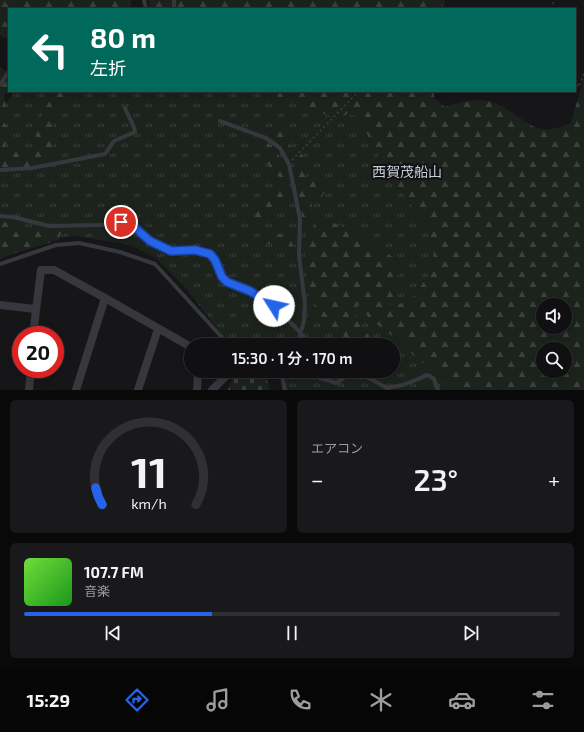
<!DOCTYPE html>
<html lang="ja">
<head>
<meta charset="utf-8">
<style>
	:root { --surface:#101012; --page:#19191b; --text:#f1f3f6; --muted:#9c9d9f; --line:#303032; --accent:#2563eb }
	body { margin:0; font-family:"Exo 2","Noto Sans JP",sans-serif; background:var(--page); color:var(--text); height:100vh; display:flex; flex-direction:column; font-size:15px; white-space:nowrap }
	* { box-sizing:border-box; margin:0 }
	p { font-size:13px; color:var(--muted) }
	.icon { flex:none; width:22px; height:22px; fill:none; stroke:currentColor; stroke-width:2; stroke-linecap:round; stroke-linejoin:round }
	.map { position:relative; height:390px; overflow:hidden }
	.details { display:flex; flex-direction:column; gap:10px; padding:10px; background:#09090a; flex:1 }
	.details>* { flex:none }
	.banner { position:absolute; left:8px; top:8px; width:568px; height:84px; border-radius:0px; box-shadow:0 2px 10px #0003,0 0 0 1px var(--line); background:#00695c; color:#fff; overflow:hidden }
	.tools { position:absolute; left:536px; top:298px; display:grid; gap:8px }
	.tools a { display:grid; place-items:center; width:36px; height:36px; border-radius:50%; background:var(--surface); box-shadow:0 2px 10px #0003,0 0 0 1px var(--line); font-size:20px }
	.speed { position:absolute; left:12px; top:326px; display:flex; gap:8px; font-size:20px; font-weight:700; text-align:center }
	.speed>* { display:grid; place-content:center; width:52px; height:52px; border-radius:50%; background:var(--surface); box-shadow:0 2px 10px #0003,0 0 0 1px var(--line); line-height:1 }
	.speed .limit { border:6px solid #d22; background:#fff; color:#111 }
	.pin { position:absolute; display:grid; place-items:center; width:34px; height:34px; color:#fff; margin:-17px; border:2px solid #fff; border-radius:50%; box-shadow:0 1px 4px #0007 }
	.me { position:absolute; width:44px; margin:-22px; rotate:305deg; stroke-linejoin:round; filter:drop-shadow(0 0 3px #0008) }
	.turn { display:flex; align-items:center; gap:14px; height:84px; padding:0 16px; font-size:18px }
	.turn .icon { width:52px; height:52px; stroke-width:2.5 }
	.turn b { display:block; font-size:28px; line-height:34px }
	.big { font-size:30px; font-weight:600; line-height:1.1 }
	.details .widget { flex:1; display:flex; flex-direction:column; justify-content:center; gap:6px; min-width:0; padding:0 14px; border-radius:6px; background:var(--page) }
	.details .dial { align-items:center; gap:0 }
	.dial svg { height:104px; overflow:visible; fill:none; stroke:var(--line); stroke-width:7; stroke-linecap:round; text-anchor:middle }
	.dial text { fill:var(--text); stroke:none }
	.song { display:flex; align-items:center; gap:12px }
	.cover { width:48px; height:48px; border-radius:6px; background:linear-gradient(135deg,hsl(100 70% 55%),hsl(120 70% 35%)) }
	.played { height:4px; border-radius:2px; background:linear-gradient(90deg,var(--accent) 35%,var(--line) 35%) }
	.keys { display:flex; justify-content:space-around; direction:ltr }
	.heat { display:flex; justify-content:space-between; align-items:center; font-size:22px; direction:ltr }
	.details .tiles { flex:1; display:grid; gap:10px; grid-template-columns:1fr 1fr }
	.widget:last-child { grid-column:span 2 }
	.trip { position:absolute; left:184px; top:338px; width:216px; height:40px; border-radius:20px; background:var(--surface); box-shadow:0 2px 10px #0003,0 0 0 1px var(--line); font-weight:600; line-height:40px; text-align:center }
	.menu { display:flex; height:64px; justify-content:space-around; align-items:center; background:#060607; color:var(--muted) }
	.menu .icon { width:28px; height:28px }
	.menu .selected { color:var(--accent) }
	.menu b { font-size:18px; color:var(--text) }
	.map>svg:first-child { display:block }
</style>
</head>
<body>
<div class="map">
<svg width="584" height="390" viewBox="0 0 584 390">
	<defs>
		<pattern id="grass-tufts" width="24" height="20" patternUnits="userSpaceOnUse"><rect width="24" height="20" fill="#1c231d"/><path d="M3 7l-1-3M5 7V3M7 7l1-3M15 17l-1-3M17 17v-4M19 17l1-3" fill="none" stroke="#3a403c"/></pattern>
		<pattern id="forest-firs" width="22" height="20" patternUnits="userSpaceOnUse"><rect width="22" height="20" fill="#1c231d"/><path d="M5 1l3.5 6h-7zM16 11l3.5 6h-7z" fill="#3a403c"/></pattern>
		<pattern id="cemetery-stones" width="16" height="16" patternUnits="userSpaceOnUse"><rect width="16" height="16" fill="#1c231d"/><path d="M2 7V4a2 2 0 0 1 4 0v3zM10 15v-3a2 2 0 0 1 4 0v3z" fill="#3a403c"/></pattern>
	</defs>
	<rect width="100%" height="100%" fill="#161618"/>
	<path fill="url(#grass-tufts)" d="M14 91H263L357 116 387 171 425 224 433 246 434 267 454 390H282L280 373 268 371H393V345H236L224 337 184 286 156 258 130 245 76 236 32 240 0 249V114Z"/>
	<g fill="url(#forest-firs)" fill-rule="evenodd">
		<path d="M0 0H131V9H9V40L0 35Z"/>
		<path d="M148 0H445L442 9H150Z"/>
		<path d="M0 67 9 73V87L4 95 7 111 3 121 11 132 5 146 23 155 35 147 36 125 55 91H84L64 103 52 122 57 136 46 162 0 176Z"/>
		<path d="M584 77V390H451L443 379 412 354 406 344 391 335 370 319 358 304 355 317 376 345H353L328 324 317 311 308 288 304 240 306 232 323 219 341 226 393 257 399 279 391 305 410 302 434 267 433 246 425 224 387 171 357 116 347 114 338 119 263 91H434V97L445 107C461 102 483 96 499 105 528 119 534 140 571 123ZM543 305H565V327H543ZM543 349H565V371H543Z"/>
		<path d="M279 126 294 154 291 160 289 159 284 148 268 136 273 128Z"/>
		<path d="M264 141C278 148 282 162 287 176L283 179C273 171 258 157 261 143Z"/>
		<path d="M301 154 304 157 306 177 313 176 322 180 326 190 319 201H312L311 223 307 228 304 224 292 169 294 162Z"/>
		<path d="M278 181 285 182 288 189 286 196 277 199 270 216 260 223 254 216 262 206 265 191 270 189Z"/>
		<path d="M3 221 37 230H62L59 240 9 255 0 259V222Z"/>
		<path d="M274 232 294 239 296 243 295 246C287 248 277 243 268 244L264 240 269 233Z"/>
	</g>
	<path fill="url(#cemetery-stones)" d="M235 371 267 380 270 390H228Z"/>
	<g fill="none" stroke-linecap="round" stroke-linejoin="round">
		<g stroke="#3d3f44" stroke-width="1.5" stroke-dasharray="2 3" stroke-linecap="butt">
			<path d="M421 9 426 0"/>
			<path d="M552 9 554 0"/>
			<path d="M575 80 579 87 584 73"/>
			<path d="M292 160 359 91"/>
		</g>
		<g stroke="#37383d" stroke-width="4">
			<path d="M144 0 146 9"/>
			<path d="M174 0V9"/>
			<path d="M0 85 9 71"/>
			<path d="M220 121 266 138 280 148 289 164 300 219 299 255 305 304 304 321 297 345"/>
			<path d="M0 170 32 168 105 154 114 141 135 132C134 124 128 116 125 108"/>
			<path d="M0 216 13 217 49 226 100 225 121 222 128 223 150 241 171 251 195 250 210 255 215 260 222 277 227 282 257 295 274 306 290 322"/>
			<path d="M0 264 56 245 79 243 120 252 155 264 229 345"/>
			<path d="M307 340 311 345"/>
			<path d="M281 371 285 390"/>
			<path d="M318 371 320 378 336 383 353 372H358L387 388 403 385 428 375 434 379 438 390"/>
		</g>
		<g stroke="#37383d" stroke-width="8">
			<path d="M105 298 191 347"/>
			<path d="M0 305 35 309"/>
			<path d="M33 335 41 270H54L105 298 76 390"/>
			<path d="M29 390 31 369"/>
			<path d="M138 390 158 329"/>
			<path d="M197 390 198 371"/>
			<path d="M212 390 231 371"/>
		</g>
		<path stroke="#37383d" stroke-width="4" d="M290 322 307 340"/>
	</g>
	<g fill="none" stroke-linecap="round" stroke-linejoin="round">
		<g stroke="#184099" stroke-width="10">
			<path id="route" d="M121 222 133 226 150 241 171 251 195 250 210 254 215 260 222 277 227 282 250 291 274 306"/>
		</g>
		<use href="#route" stroke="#2563eb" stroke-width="7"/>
	</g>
	<g text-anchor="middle" stroke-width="4" stroke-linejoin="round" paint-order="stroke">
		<g font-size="14" fill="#c9ccd4" stroke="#111113">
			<text x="407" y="177">西賀茂船山</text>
		</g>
	</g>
</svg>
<div class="tools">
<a><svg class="icon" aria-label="sound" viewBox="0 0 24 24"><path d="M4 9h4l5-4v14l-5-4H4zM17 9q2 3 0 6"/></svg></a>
<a><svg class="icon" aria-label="search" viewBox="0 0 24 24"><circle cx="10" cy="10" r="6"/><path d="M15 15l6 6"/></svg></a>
</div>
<div class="speed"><div class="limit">20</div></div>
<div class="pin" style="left:121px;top:222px;background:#d93025"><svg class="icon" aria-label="arrive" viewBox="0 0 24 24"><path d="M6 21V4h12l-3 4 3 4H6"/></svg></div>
<svg class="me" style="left:274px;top:306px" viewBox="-20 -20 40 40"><circle r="19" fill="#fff"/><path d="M0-13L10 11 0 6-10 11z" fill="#2563eb"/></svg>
<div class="trip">15:30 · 1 分 · 170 m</div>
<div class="banner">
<div class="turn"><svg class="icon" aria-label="left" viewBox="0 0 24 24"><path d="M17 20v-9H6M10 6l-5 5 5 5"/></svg><div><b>80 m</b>左折</div></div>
</div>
</div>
<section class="details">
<div class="tiles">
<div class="widget dial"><svg viewBox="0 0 100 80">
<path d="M14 69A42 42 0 1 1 86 69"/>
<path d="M14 69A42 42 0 0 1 9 56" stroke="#2563eb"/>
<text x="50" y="56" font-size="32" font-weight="700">11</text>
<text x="50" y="72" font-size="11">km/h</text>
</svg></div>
<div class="widget"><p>エアコン</p>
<div class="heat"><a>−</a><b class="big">23°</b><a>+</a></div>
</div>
<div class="widget">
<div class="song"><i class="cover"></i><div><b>107.7 FM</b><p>音楽</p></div></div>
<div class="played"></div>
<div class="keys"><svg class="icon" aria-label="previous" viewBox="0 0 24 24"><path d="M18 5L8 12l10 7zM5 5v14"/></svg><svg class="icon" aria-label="pause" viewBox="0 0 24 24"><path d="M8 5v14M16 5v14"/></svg><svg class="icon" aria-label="next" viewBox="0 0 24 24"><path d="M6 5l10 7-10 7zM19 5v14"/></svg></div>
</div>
</div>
</section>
<nav class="menu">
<b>15:29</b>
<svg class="icon selected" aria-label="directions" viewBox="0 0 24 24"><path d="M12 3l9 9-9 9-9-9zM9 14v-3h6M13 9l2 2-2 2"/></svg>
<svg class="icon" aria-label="music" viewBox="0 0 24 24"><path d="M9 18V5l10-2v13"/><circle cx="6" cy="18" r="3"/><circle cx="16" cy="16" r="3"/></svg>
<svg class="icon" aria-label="phone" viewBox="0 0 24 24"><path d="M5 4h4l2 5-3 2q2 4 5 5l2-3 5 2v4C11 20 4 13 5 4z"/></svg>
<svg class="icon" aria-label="climate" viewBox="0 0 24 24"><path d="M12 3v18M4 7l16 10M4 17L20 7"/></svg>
<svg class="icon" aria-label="car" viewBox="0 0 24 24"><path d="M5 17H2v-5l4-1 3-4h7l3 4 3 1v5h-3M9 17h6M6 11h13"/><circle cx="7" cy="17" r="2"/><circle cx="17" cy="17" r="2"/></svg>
<svg class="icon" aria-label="filters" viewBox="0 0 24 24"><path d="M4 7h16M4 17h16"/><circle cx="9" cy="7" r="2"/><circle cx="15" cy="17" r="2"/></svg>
</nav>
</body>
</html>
